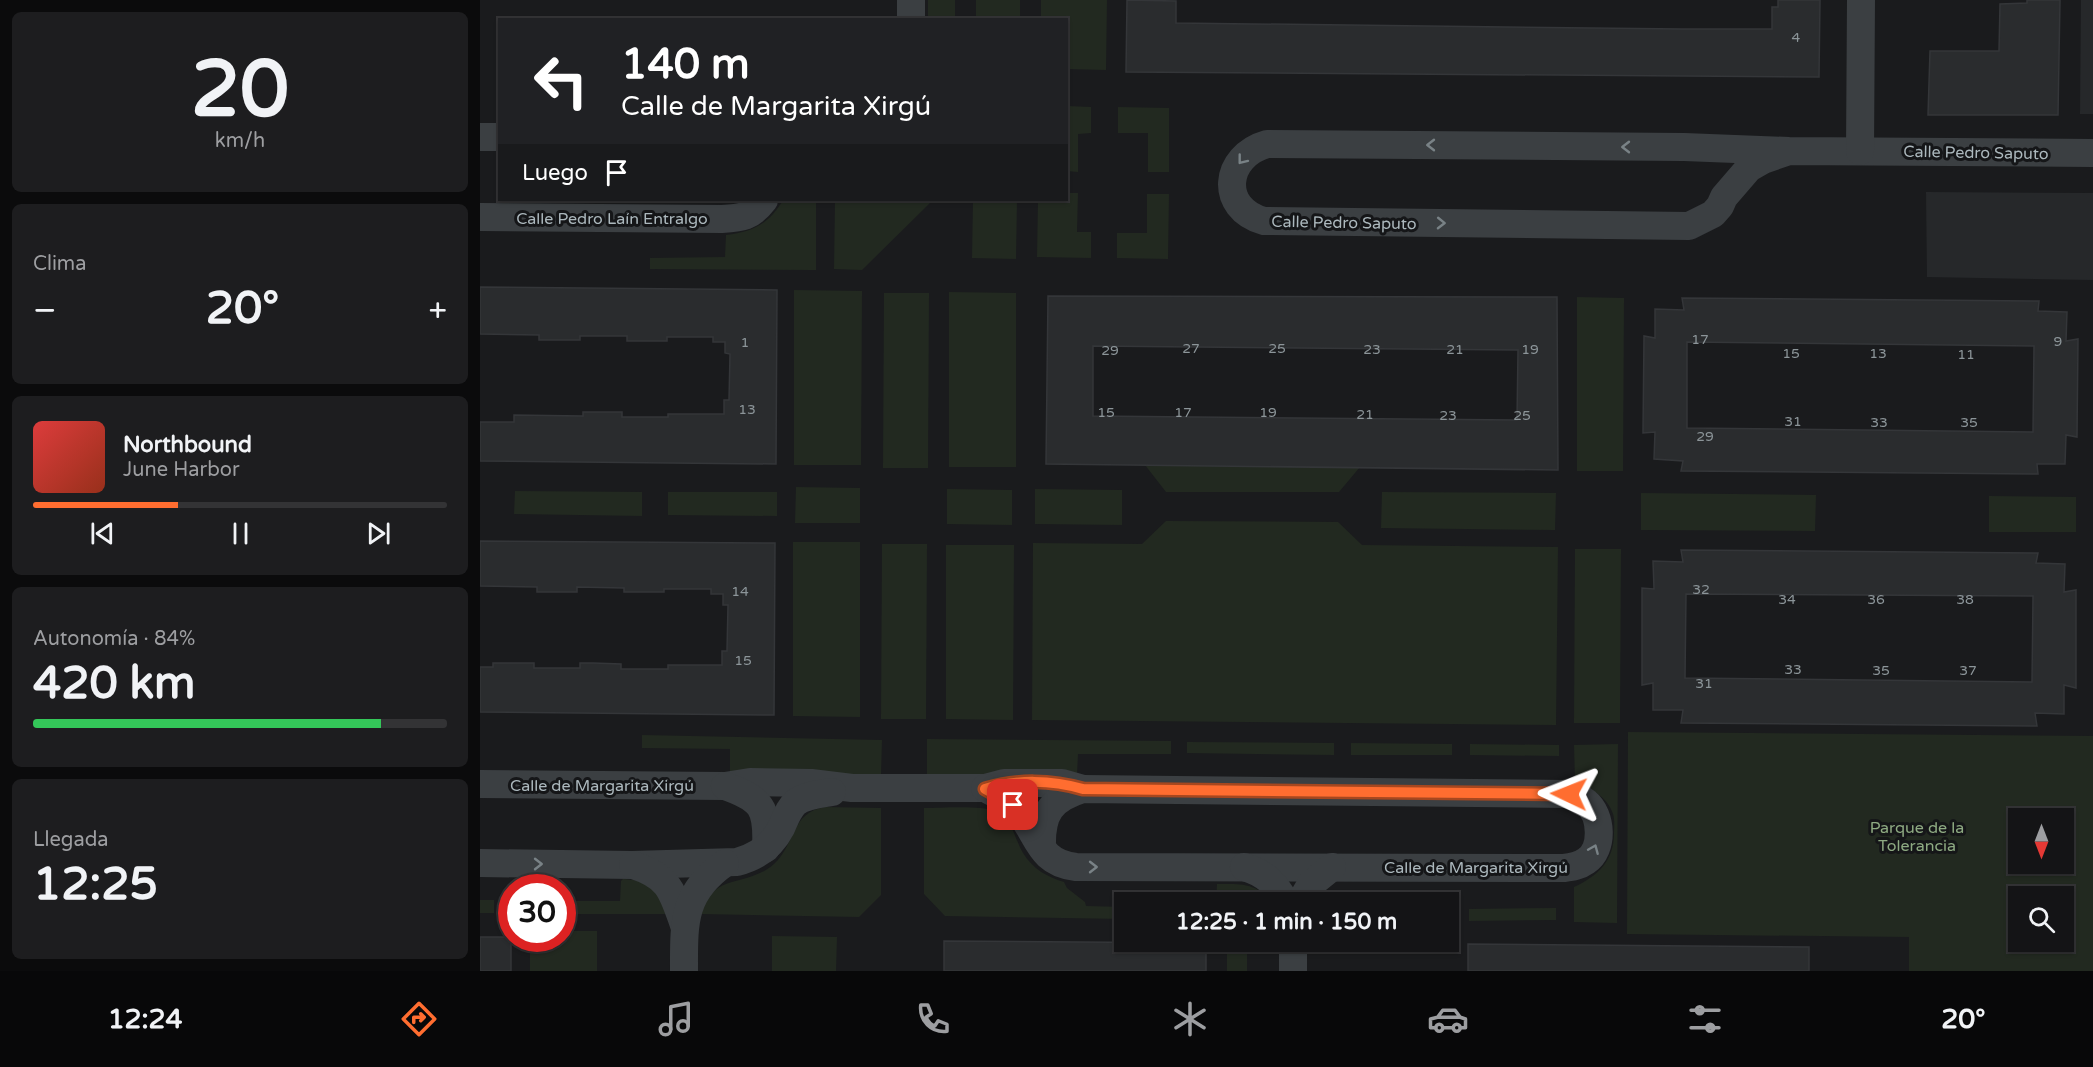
<!DOCTYPE html>
<html lang="es">
<head>
<meta charset="utf-8">
<style>
	:root { --surface:#141416; --page:#1d1d1f; --text:#f1f3f6; --muted:#9d9ea1; --line:#333335; --accent:#ff6d30 }
	body { margin:0; font-family:"Varela Round",sans-serif; background:var(--page); color:var(--text); height:100vh; display:flex; flex-direction:column; font-size:22px; white-space:nowrap }
	* { box-sizing:border-box; margin:0 }
	p { font-size:20px; color:var(--muted) }
	.icon { flex:none; width:33px; height:33px; fill:none; stroke:currentColor; stroke-width:2; stroke-linecap:round; stroke-linejoin:round }
	.map { position:relative; flex:1; overflow:hidden }
	.sheet { display:flex; flex-direction:column; gap:12px; padding:12px; background:#0b0b0c; width:480px }
	.sheet>* { flex:none }
	.guide { position:absolute; left:18px; top:18px; width:570px; height:183px; border-radius:0px; box-shadow:0 2px 4px #0004,0 0 0 2px var(--line); background:#202124; color:#fff; overflow:hidden }
	.needle { width:39px; rotate:180deg }
	.fabs { position:absolute; left:1528px; top:808px; display:grid; gap:12px }
	.fabs a { display:grid; place-items:center; width:66px; height:66px; border-radius:0px; background:var(--surface); box-shadow:0 2px 4px #0004,0 0 0 2px var(--line); font-size:30px }
	.speed { position:absolute; left:18px; top:874px; display:flex; gap:12px; font-size:30px; font-weight:700; text-align:center }
	.speed>* { display:grid; place-content:center; width:78px; height:78px; border-radius:50%; background:var(--surface); box-shadow:0 2px 4px #0004,0 0 0 2px var(--line); line-height:1 }
	.speed .limit { border:9px solid #d22; background:#fff; color:#111 }
	.pin { position:absolute; display:grid; place-items:center; width:51px; height:51px; color:#fff; margin:-26px; border-radius:12px; box-shadow:0 3px 9px #0006 }
	.me { position:absolute; width:66px; margin:-33px; rotate:272deg; stroke-linejoin:round; filter:drop-shadow(0 0 4px #0008) }
	.turn { display:flex; align-items:center; gap:21px; height:126px; padding:0 24px; font-size:27px }
	.turn .icon { width:78px; height:78px; stroke-width:2.5 }
	.turn b { display:block; font-size:42px; line-height:51px }
	.then { display:flex; align-items:center; height:57px; padding:0 24px; background:#0003; gap:12px; font-size:22px }
	.big { font-size:45px; font-weight:800; line-height:1.1 }
	.sheet .tile { flex:1; display:flex; flex-direction:column; justify-content:center; gap:9px; min-width:0; padding:0 21px; border-radius:9px; background:var(--page) }
	.sheet .dial { align-items:center; gap:0 }
	.dial b { font-size:78px; line-height:1 }
	.song { display:flex; align-items:center; gap:18px }
	.cover { width:72px; height:72px; border-radius:9px; background:linear-gradient(135deg,hsl(0 70% 55%),hsl(10 70% 35%)) }
	.played { height:6px; border-radius:3px; background:linear-gradient(90deg,var(--accent) 35%,var(--line) 35%) }
	.keys { display:flex; justify-content:space-around; direction:ltr }
	.heat { display:flex; justify-content:space-between; align-items:center; font-size:33px; direction:ltr }
	.charge { height:9px; border-radius:4px; background:linear-gradient(90deg,#34c759 84%,var(--line) 0) }
	.trip { position:absolute; left:634px; top:892px; width:345px; height:60px; border-radius:0px; background:var(--surface); box-shadow:0 2px 4px #0004,0 0 0 2px var(--line); font-weight:800; line-height:60px; text-align:center }
	.menu { display:flex; height:96px; justify-content:space-around; align-items:center; background:#080809; color:var(--muted) }
	.menu .icon { width:42px; height:42px }
	.menu .selected { color:var(--accent) }
	.menu b { font-size:27px; color:var(--text) }
	main { display:flex; flex:1; min-height:0 }
	.map>svg:first-child { display:block }
</style>
</head>
<body>
<main>
<section class="sheet">
<div class="tile dial"><b>20</b><p>km/h</p></div>
<div class="tile"><p>Clima</p>
<div class="heat"><a>−</a><b class="big">20°</b><a>+</a></div>
</div>
<div class="tile">
<div class="song"><i class="cover"></i><div><b>Northbound</b><p>June Harbor</p></div></div>
<div class="played"></div>
<div class="keys"><svg class="icon" aria-label="previous" viewBox="0 0 24 24"><path d="M18 5L8 12l10 7zM5 5v14"/></svg><svg class="icon" aria-label="pause" viewBox="0 0 24 24"><path d="M8 5v14M16 5v14"/></svg><svg class="icon" aria-label="next" viewBox="0 0 24 24"><path d="M6 5l10 7-10 7zM19 5v14"/></svg></div>
</div>
<div class="tile"><p>Autonomía · 84%</p><b class="big">420 km</b><div class="charge"></div></div>
<div class="tile"><p>Llegada</p><b class="big">12:25</b></div>
</section>
<div class="map">
<svg width="1613" height="971" viewBox="0 0 1613 971">
	<rect width="100%" height="100%" fill="#1a1b1d"/>
	<g fill="#26282a">
		<path d="M1601 0H1613V114H1600Z"/>
		<path d="M1446 192 1613 193V280L1447 277Z"/>
	</g>
	<g fill="#222920" fill-rule="evenodd">
		<rect x="448" y="0" width="27" height="19"/>
		<rect x="496" y="0" width="44" height="19"/>
		<path d="M561 0H627L626 70 587 69 586 20 561 19Z"/>
		<path d="M587 106 611 107V133L598 134V172L587 171Z"/>
		<path d="M638 107 689 108V172H668V133H638Z"/>
		<path d="M587 193H598L597 232H611V258L557 257 558 200H586Z"/>
		<path d="M667 194H689L688 259 637 258V233H667Z"/>
		<path d="M303 200H336V270L170 269V258L245 257 246 235C273 232 289 224 303 200Z"/>
		<path d="M355 200H453L382 270 354 269Z"/>
		<path d="M493 200H537L536 259 492 258Z"/>
		<path d="M314 290 382 291 381 465H314Z"/>
		<path d="M469 292 536 293V467H469Z"/>
		<path d="M404 293H449L448 468H403Z"/>
		<path d="M1097 297 1144 298 1143 471H1097Z"/>
		<path d="M665 465 880 467 859 492H686Z"/>
		<path d="M316 487 380 488V523H315Z"/>
		<path d="M467 489 532 490V525L467 524Z"/>
		<path d="M555 489 642 490V525L555 524Z"/>
		<path d="M35 491 162 492V516L34 514Z"/>
		<path d="M188 492H297V516L188 515Z"/>
		<path d="M902 492 1076 493 1075 530 901 528Z"/>
		<path d="M1161 493 1336 495 1335 531 1161 530Z"/>
		<path d="M1509 496 1596 497V532H1509Z"/>
		<path d="M686 521 858 522 882 545 1078 547 1076 725 552 720 553 543 662 544Z"/>
		<path d="M313 542H380V717L313 716Z"/>
		<path d="M402 544H447L446 719H401Z"/>
		<path d="M466 545H534L533 720 466 719Z"/>
		<path d="M1095 549H1141L1140 723H1094Z"/>
		<path d="M1148 732 1613 736V971H1429V937L1147 934ZM1539 819H1584V864H1539ZM1539 897H1584V942H1539Z"/>
		<path d="M162 735 402 740 401 775 250 772V749L162 748Z"/>
		<path d="M447 739 691 741V754H598L597 775H447Z"/>
		<path d="M707 742 854 743V755L707 753Z"/>
		<path d="M871 743 972 744V755H871Z"/>
		<path d="M990 744 1079 745V756L990 755Z"/>
		<path d="M1138 744 1137 923 1094 922V887C1118 876 1134 861 1134 833 1134 828 1135 820 1133 814 1128 797 1109 787 1095 781L1094 745Z"/>
		<path d="M345 807 401 808V895L379 917 221 914C232 872 267 888 294 864 316 844 310 813 345 807Z"/>
		<path d="M444 808C462 808 500 805 515 811 533 819 534 838 543 853 553 869 567 877 584 882L587 888 605 902 606 906 645 907V919L465 916 444 894Z"/>
		<path d="M143 879C175 881 174 888 187 914H83V901H140L141 881Z"/>
		<path d="M737 884C759 884 778 882 791 903H736Z"/>
		<rect x="0" y="900" width="14" height="13"/>
		<path d="M1076 908V920L989 921V909Z"/>
		<path d="M83 931H117V971H50V939H82Z"/>
		<path d="M292 936 357 937 356 971H292Z"/>
		<rect x="747" y="942" width="20" height="29"/>
	</g>
	<g fill="#2a2c2e" stroke="#343639" stroke-width="1.5" fill-rule="evenodd">
		<path d="M647 0 696 1V23L1202 29H1292V7H1298V0H1340L1339 77 646 72Z"/>
		<path d="M1547 0H1580L1578 115H1448L1450 51H1519L1520 4 1547 3Z"/>
		<path d="M0 287 297 290 296 464 0 461V422H34V415L103 416V412H142V417H188V414H244V400H249L250 354 245 353V342H233V337H187V341H147V336H100V340H59V335L0 334Z"/>
		<path d="M568 296 1077 297 1078 470 566 464ZM613 346 1038 350 1037 420 613 416Z"/>
		<path d="M1202 298 1559 301 1558 311 1587 312 1586 341 1598 339 1597 437 1586 435 1585 464H1557L1558 474 1201 471 1203 461 1174 459 1175 432 1163 433 1164 336 1175 338V309L1204 310ZM1207 342 1554 346 1553 432 1207 428Z"/>
		<path d="M0 541 295 543 294 715 0 712V667H13V663H54V668H100V663H113L141 664V669H188V665H242V651H247L248 605H243V594H231V589H184V592H144V588L97 587V592H57V587L0 586Z"/>
		<path d="M1201 550 1558 553 1556 563 1585 564 1584 592 1596 590V688L1584 685V714L1555 713 1557 726 1201 723 1203 710H1173V683L1162 685V588L1174 589 1173 561 1203 562ZM1206 594 1553 596 1552 682 1205 678Z"/>
		<rect x="0" y="937" width="31" height="34"/>
		<path d="M464 941 726 943V971H464Z"/>
		<path d="M988 944 1329 947V971H988Z"/>
	</g>
	<g fill="none" stroke-linecap="round" stroke-linejoin="round">
		<g stroke="#3b3f42" stroke-width="28">
			<path d="M431 20V0"/>
			<path d="M0 137H20"/>
			<path d="M1309 151 1283 160 1269 168 1244 197 1240 206 1233 214 1209 226 784 221C738 208 744 156 787 144L1204 147 1309 151 1613 153"/>
			<path d="M1380 151 1381 0"/>
			<path d="M0 217 242 219C262 218 271 217 284 200"/>
			<path d="M0 784 245 786 270 782 331 783 372 788H505L524 783H582L603 789"/>
			<path d="M245 786C282 799 288 808 286 848"/>
			<path d="M505 788C518 795 531 801 540 813 559 838 560 863 596 867L1084 868C1092 867 1099 866 1106 861 1124 849 1122 815 1106 802 1101 798 1095 796 1089 794L603 789C571 799 561 813 562 847"/>
			<path d="M0 863 152 865 257 862C276 857 292 846 301 828 305 819 308 810 315 803 325 795 340 794 352 792"/>
			<path d="M153 865C190 877 192 891 204 925"/>
			<path d="M764 867C785 873 796 884 806 903"/>
			<path d="M820 903 831 884 852 867"/>
			<path d="M204 971C204 923 202 893 245 863"/>
			<path d="M813 971V942"/>
		</g>
	</g>
	<defs><path id="oneway-chevron" d="M-2-3.5L2.5 0L-2 3.5" fill="none" stroke-width="1.6" stroke-linecap="round" stroke-linejoin="round" transform="scale(1.5)"/></defs>
	<g stroke="#798286">
		<use href="#oneway-chevron" transform="translate(951 145) rotate(-180)"/>
		<use href="#oneway-chevron" transform="translate(1146 147) rotate(-180)"/>
		<use href="#oneway-chevron" transform="translate(762 160) rotate(128)"/>
		<use href="#oneway-chevron" transform="translate(961 223) rotate(1)"/>
		<use href="#oneway-chevron" transform="translate(1114 849) rotate(-67)"/>
		<use href="#oneway-chevron" transform="translate(58 864)"/>
		<use href="#oneway-chevron" transform="translate(613 867)"/>
	</g>
	<g fill="none" stroke-linecap="round" stroke-linejoin="round">
		<g stroke="#a6471f" stroke-width="15">
			<path id="route" d="M533 805 505 789C536 779 572 780 603 789L1089 794"/>
		</g>
		<use href="#route" stroke="#ff6d30" stroke-width="10"/>
	</g>
	<g text-anchor="middle" stroke-width="6" stroke-linejoin="round" paint-order="stroke">
		<g font-size="14" fill="#8c9599">
			<text x="1316" y="42">4</text>
			<text x="1220" y="344">17</text>
			<text x="1578" y="346">9</text>
			<text x="265" y="347">1</text>
			<text x="711" y="353">27</text>
			<text x="797" y="353">25</text>
			<text x="892" y="354">23</text>
			<text x="975" y="354">21</text>
			<text x="1050" y="354">19</text>
			<text x="630" y="355">29</text>
			<text x="1311" y="358">15</text>
			<text x="1398" y="358">13</text>
			<text x="1486" y="359">11</text>
			<text x="267" y="414">13</text>
			<text x="626" y="417">15</text>
			<text x="703" y="417">17</text>
			<text x="788" y="417">19</text>
			<text x="885" y="419">21</text>
			<text x="968" y="420">23</text>
			<text x="1042" y="420">25</text>
			<text x="1313" y="426">31</text>
			<text x="1399" y="427">33</text>
			<text x="1489" y="427">35</text>
			<text x="1225" y="441">29</text>
			<text x="1221" y="594">32</text>
			<text x="260" y="596">14</text>
			<text x="1307" y="604">34</text>
			<text x="1396" y="604">36</text>
			<text x="1485" y="604">38</text>
			<text x="263" y="665">15</text>
			<text x="1313" y="674">33</text>
			<text x="1401" y="675">35</text>
			<text x="1488" y="675">37</text>
			<text x="1224" y="688">31</text>
		</g>
		<g font-size="16" fill="#acb8bd" stroke="#151618">
			<text transform="translate(1496 152) rotate(1)" y="6">Calle Pedro Saputo</text>
			<text x="132" y="224">Calle Pedro Laín Entralgo</text>
			<text transform="translate(864 222) rotate(1)" y="6">Calle Pedro Saputo</text>
			<text x="122" y="791">Calle de Margarita Xirgú</text>
			<text x="996" y="873">Calle de Margarita Xirgú</text>
		</g>
		<g font-size="16" fill="#8eaa82" stroke="#151618">
			<text x="1437" y="833">Parque de la<tspan x="1437" dy="18">Tolerancia</tspan></text>
		</g>
	</g>
</svg>
<div class="fabs">
<a><svg class="needle" viewBox="-14 -14 28 28"><path d="M0-13l5 13h-10z" fill="#e53935"/><path d="M0 13l5-13h-10z" fill="#9d9ea1"/></svg></a>
<a><svg class="icon" aria-label="search" viewBox="0 0 24 24"><circle cx="10" cy="10" r="6"/><path d="M15 15l6 6"/></svg></a>
</div>
<div class="speed"><div class="limit">30</div></div>
<div class="pin" style="left:533px;top:805px;background:#d93025"><svg class="icon" aria-label="arrive" viewBox="0 0 24 24"><path d="M6 21V4h12l-3 4 3 4H6"/></svg></div>
<svg class="me" style="left:1089px;top:794px" viewBox="-20 -20 40 40"><path d="M0-17L14 15 0 8-14 15z" fill="#ff6d30" stroke="#fff" stroke-width="4"/></svg>
<div class="trip">12:25 · 1 min · 150 m</div>
<div class="guide">
<div class="turn"><svg class="icon" aria-label="left" viewBox="0 0 24 24"><path d="M17 20v-9H6M10 6l-5 5 5 5"/></svg><div><b>140 m</b>Calle de Margarita Xirgú</div></div>
<div class="then">Luego<svg class="icon" aria-label="arrive" viewBox="0 0 24 24"><path d="M6 21V4h12l-3 4 3 4H6"/></svg></div>
</div>
</div>
</main>
<nav class="menu">
<b>12:24</b>
<svg class="icon selected" aria-label="directions" viewBox="0 0 24 24"><path d="M12 3l9 9-9 9-9-9zM9 14v-3h6M13 9l2 2-2 2"/></svg>
<svg class="icon" aria-label="music" viewBox="0 0 24 24"><path d="M9 18V5l10-2v13"/><circle cx="6" cy="18" r="3"/><circle cx="16" cy="16" r="3"/></svg>
<svg class="icon" aria-label="phone" viewBox="0 0 24 24"><path d="M5 4h4l2 5-3 2q2 4 5 5l2-3 5 2v4C11 20 4 13 5 4z"/></svg>
<svg class="icon" aria-label="climate" viewBox="0 0 24 24"><path d="M12 3v18M4 7l16 10M4 17L20 7"/></svg>
<svg class="icon" aria-label="car" viewBox="0 0 24 24"><path d="M5 17H2v-5l4-1 3-4h7l3 4 3 1v5h-3M9 17h6M6 11h13"/><circle cx="7" cy="17" r="2"/><circle cx="17" cy="17" r="2"/></svg>
<svg class="icon" aria-label="filters" viewBox="0 0 24 24"><path d="M4 7h16M4 17h16"/><circle cx="9" cy="7" r="2"/><circle cx="15" cy="17" r="2"/></svg>
<b>20°</b>
</nav>
</body>
</html>
